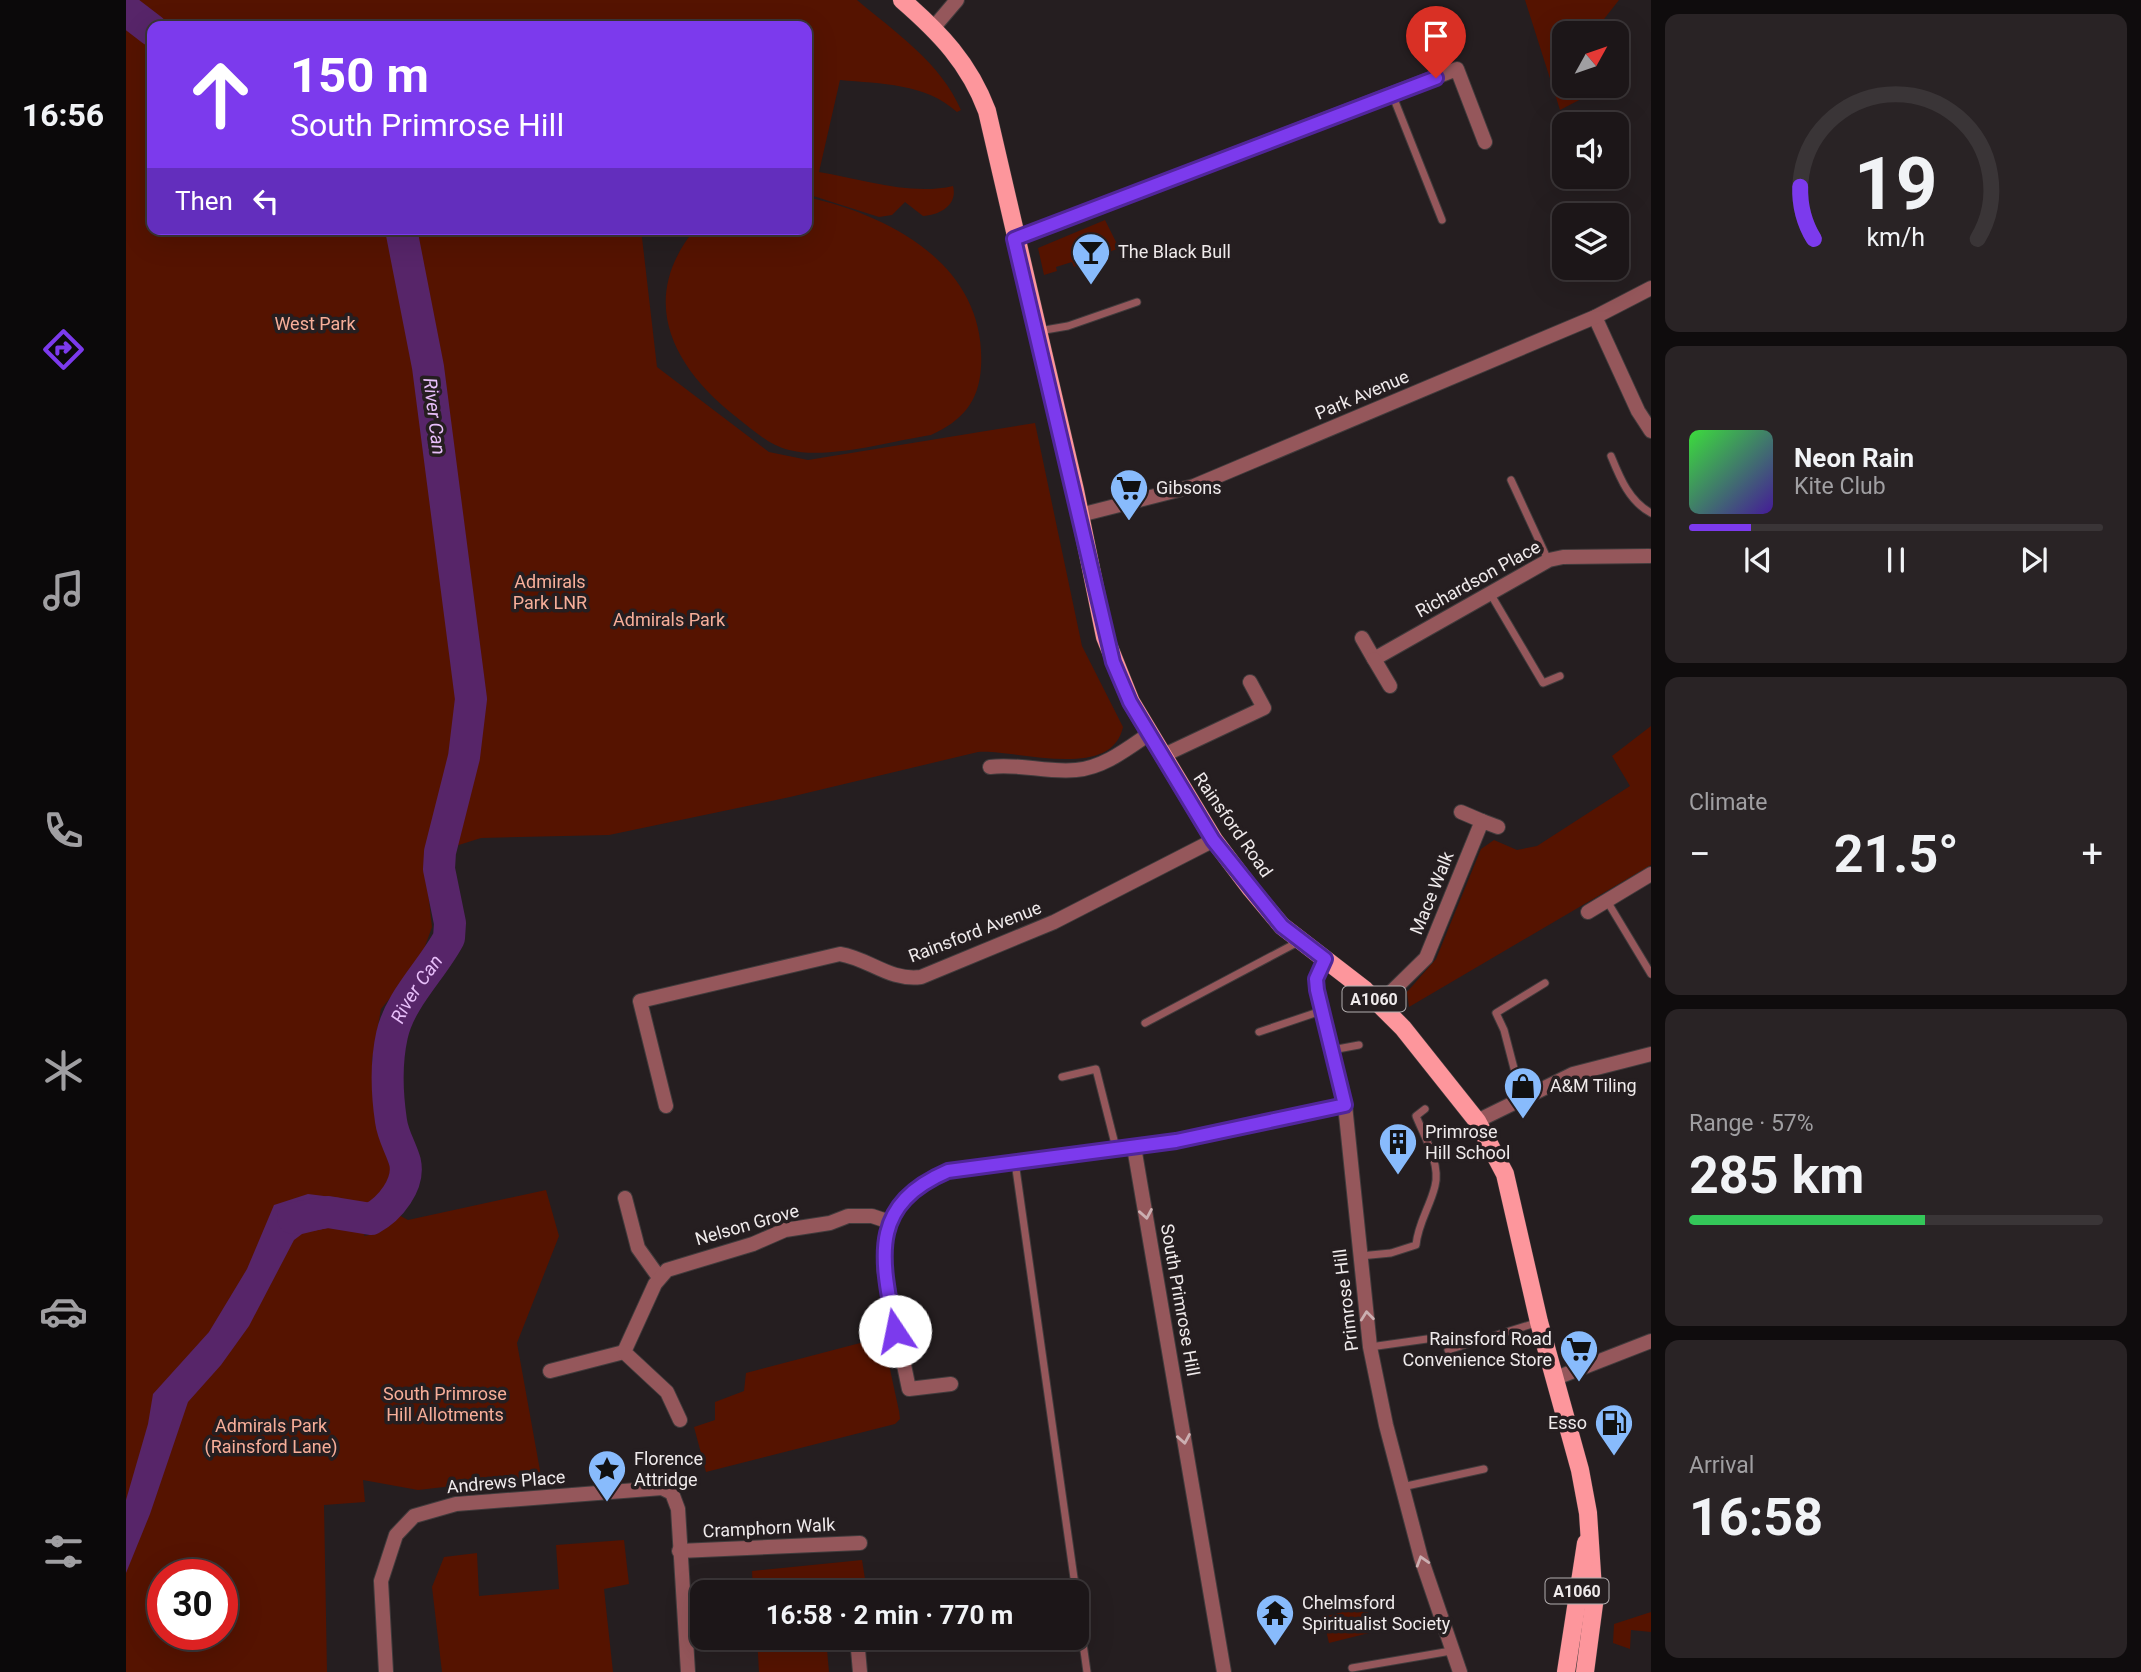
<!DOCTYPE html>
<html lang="en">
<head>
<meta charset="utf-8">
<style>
	:root { --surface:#1c1618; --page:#292325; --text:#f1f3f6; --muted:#a09fa2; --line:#3a3537; --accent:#7c3aed }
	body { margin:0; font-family:Roboto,sans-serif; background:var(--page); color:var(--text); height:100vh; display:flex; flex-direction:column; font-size:26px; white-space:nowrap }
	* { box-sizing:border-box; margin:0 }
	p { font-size:23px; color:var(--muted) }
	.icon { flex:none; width:38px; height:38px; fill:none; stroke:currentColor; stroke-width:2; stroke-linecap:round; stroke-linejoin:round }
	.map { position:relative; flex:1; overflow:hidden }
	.panel { display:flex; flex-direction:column; gap:14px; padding:14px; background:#0f0c0d; width:490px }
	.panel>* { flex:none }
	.banner { position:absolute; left:21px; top:21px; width:665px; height:214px; border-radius:14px; box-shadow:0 7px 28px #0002,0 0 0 2px var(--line); background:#7c3aed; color:#fff; overflow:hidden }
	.needle { width:46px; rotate:50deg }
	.tools { position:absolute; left:1426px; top:21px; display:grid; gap:14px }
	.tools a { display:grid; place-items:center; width:77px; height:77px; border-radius:14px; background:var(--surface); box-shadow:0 7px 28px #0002,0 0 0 2px var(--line); font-size:35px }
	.speed { position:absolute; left:21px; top:1559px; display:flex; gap:14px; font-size:35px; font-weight:700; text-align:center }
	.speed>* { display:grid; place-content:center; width:91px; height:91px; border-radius:50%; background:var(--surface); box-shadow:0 7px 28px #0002,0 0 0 2px var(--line); line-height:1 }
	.speed .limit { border:10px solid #d22; background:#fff; color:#111 }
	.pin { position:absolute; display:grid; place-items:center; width:60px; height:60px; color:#fff; margin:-72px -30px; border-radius:50% 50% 50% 0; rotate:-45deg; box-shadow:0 0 7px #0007 }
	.pin .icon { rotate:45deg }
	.me { position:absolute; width:77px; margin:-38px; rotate:349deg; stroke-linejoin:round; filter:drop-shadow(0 0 5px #0008) }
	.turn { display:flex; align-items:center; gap:24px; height:147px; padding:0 28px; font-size:32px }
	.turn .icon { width:91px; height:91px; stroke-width:2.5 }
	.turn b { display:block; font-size:49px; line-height:60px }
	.then { display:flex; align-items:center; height:66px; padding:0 28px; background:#0003; gap:14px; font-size:26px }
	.big { font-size:52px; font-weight:700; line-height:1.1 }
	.panel .widget { flex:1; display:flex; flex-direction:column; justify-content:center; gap:10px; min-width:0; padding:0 24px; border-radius:14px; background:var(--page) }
	.panel .dial { align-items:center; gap:0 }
	.dial svg { height:182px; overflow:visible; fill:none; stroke:var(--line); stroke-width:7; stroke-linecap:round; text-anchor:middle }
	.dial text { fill:var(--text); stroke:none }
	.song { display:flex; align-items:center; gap:21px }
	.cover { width:84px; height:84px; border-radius:10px; background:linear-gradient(135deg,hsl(120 70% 55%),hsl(260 70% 35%)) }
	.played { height:7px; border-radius:4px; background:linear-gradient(90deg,var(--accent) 15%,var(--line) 15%) }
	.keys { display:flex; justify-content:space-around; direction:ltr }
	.heat { display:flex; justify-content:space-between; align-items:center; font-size:38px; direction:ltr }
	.charge { height:10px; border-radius:5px; background:linear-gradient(90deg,#34c759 57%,var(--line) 0) }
	.trip { position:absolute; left:564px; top:1580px; width:399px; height:70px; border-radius:14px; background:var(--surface); box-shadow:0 7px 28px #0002,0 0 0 2px var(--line); font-weight:700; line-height:70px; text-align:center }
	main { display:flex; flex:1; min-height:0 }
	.menu { display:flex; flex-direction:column; width:126px; justify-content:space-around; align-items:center; background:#0b090a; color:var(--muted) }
	.menu .icon { width:49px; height:49px }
	.menu .on { color:var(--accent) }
	.menu b { font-size:32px; color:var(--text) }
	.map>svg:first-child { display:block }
</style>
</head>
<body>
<main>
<nav class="menu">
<b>16:56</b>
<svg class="icon on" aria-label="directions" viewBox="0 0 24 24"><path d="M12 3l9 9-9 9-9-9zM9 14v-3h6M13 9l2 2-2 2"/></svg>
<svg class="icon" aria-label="music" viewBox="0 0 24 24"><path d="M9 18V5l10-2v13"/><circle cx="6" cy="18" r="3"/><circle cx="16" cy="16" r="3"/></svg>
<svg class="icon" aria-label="phone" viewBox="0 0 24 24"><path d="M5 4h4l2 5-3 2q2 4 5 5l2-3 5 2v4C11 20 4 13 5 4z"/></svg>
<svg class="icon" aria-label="climate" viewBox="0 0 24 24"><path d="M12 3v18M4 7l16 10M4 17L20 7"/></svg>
<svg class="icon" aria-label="car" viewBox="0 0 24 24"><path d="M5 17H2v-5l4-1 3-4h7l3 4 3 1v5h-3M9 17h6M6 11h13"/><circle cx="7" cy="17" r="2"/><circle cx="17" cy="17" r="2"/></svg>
<svg class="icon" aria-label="filters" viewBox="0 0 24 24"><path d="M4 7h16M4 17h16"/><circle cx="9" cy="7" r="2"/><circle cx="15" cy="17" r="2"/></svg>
</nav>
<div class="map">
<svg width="1525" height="1672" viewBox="0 0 1525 1672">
	<rect width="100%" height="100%" fill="#251e20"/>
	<g fill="#551300" fill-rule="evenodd">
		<path d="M0 0H731C770 33 814 62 835 110L831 112C799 83 755 84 714 80L693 172C735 179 785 196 827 186 832 205 814 215 797 216L779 202 766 215 753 217 681 194V26H26V229H515L531 367 643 452 682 460 909 423 956 646 997 727C985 782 890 749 852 752L664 797 483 835 355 838 298 856 306 927 293 963 255 1009 246 1060 252 1129 266 1173 250 1201 238 1236 249 1234 271 1214 282 1220 420 1190 433 1236 391 1343 415 1476 292 1490 237 1480 239 1502 198 1505 201 1672H0ZM37 1575H96V1634H37Z"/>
		<path d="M1399 0H1493L1467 33H1438V86H1480L1434 110Z"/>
		<path d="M681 197C767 216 861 267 855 367 853 402 836 421 805 435 765 441 702 460 663 450 642 445 626 429 609 416 547 367 511 300 569 229H681Z"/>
		<path d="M979 220 993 248 948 267 946 262 930 267 931 271 918 275 912 248Z"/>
		<path d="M1525 726V865L1283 1007 1281 992 1310 959 1355 849 1368 840 1391 850 1411 846 1504 786 1486 756Z"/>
		<path d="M757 1337 773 1411 774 1419 769 1424 580 1472 568 1427 589 1420V1402L618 1391 620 1373Z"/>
		<path d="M498 1540 503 1584 478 1589 487 1672H316L306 1587 318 1557 351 1553 353 1596 433 1589 430 1545Z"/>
		<path d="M736 1560 741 1592H627L626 1571Z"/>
		<path d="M1240 1606 1247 1632 1203 1643 1197 1617Z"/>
		<path d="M1525 1612V1632L1505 1630 1504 1649 1487 1643 1488 1624Z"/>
		<path d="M631 1638H700L703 1672H633Z"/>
	</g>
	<path fill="#572569" d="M182 1194 214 1198 205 1227 176 1234 168 1240 123 1326 95 1365 62 1402 24 1514 0 1573V1500L22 1424 27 1394 83 1332 121 1269 148 1205Z"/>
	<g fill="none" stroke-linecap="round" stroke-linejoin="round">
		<g stroke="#572569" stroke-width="32">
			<path d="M0 10 26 30"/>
			<path id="s1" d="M167 1218 202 1212 245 1219C264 1209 284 1184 279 1162 275 1148 267 1136 265 1121 261 1094 260 1062 266 1035 274 999 306 970 323 938L324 923 313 869 314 852 338 757 345 699 302 367 275 229"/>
		</g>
		<g stroke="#413b3c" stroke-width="9">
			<g id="lane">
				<path d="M1266 94 1316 220"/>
				<path d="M913 331 942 326 1011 302"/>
				<path d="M1485 456C1494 478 1503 501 1525 513"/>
				<path d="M1385 480 1422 560"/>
				<path d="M1364 593 1417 683 1434 676"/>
				<path d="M1481 901 1525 974"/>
				<path d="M1019 1023 1174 941"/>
				<path d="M1133 1032 1195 1011"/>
				<path d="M1206 1050 1233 1045"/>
				<path d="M936 1077 970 1069 990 1148"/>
				<path d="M1396 1099 1378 1030 1370 1013 1419 983"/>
				<path d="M889 1162 950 1592"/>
				<path d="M1234 1256 1265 1253 1290 1245C1292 1223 1304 1207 1309 1186 1315 1164 1298 1136 1290 1116L1299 1109"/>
				<path d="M1244 1347 1301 1339"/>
				<path d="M1322 1350 1413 1322"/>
				<path d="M1276 1487 1358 1469"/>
				<path d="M950 1594 961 1672"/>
				<path d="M1226 1668 1325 1651"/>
			</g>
		</g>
		<g stroke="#413b3c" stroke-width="16">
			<g id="street">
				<path d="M808 27 831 0"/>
				<path d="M888 239 1331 69 1359 142"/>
				<path d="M1469 317 1512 411 1525 431"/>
				<path d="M954 515 1068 486 1469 317 1525 288"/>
				<path d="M1236 638 1248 659 1423 560 1437 557 1523 556"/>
				<path d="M1248 659 1264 686"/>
				<path d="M1036 756 1138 708 1124 682"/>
				<path d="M864 767C893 763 921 773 950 770 977 768 1001 749 1023 734"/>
				<path d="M1335 812 1356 821"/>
				<path d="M1462 912 1525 874"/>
				<path d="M1199 959 1190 979 1191 990 1219 1105 1244 1347 1260 1425 1295 1558 1334 1672"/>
				<path d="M1253 1004 1300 958 1356 821 1372 827"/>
				<path d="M540 1106 514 1001 714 954C744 959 763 981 795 977L928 922 1088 840"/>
				<path d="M1351 1121 1447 1074 1525 1054"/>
				<path d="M1008 1147 1098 1672"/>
				<path d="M499 1198 512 1248 532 1276"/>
				<path d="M424 1371 498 1352"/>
				<path d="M1430 1378 1525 1341"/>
				<path d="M825 1384 783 1389 758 1269C756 1218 776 1191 822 1171L1050 1141 1219 1105"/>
				<path d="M554 1420 541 1392 498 1352 529 1284 541 1270 627 1244 659 1230 704 1223 722 1216H746L764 1222"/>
				<path d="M553 1551 734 1543"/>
				<path d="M731 1638 734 1672"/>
				<path d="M260 1672 255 1581 270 1535 288 1516 330 1504 536 1488 546 1493 552 1509 562 1672"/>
			</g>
		</g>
		<g stroke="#413b3c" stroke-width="19">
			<g id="primary">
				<path d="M776 0C814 33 843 63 861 111L949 490 979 637 1005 702 1088 840 1125 889 1156 926 1239 990 1277 1028 1351 1121 1379 1174 1413 1322 1454 1470 1462 1513 1468 1604 1459 1672"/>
				<path d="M1440 1672 1460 1543"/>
			</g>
		</g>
		<use href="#lane" stroke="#95575b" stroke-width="7"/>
		<use href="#street" stroke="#95575b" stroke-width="14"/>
		<use href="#primary" stroke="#fd969c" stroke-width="18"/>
	</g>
	<defs><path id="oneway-chevron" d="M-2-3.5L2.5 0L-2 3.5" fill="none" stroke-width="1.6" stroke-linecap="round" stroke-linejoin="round" transform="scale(1.75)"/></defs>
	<g stroke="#cbafb1">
		<use href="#oneway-chevron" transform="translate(1020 1214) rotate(80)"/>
		<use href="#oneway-chevron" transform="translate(1241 1316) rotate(-96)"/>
		<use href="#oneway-chevron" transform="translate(1058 1439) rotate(80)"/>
		<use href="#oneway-chevron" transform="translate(1296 1561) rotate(-107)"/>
	</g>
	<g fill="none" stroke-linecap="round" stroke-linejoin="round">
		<g stroke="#51269a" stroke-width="18">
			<path id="route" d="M769 1331C756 1259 741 1206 822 1171L1050 1141 1219 1105 1191 990 1190 979 1199 959 1156 926 1087 840 1004 702 987 662 888 239 1310 78"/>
		</g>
		<use href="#route" stroke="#7c3aed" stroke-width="12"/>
	</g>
	<defs>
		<g id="bar-pin" transform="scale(2.0125)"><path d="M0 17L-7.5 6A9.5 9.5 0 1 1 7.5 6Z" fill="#88bbfc" stroke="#251e20"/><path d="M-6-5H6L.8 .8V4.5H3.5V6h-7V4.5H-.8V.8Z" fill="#111"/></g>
		<g id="supermarket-pin" transform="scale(2.0125)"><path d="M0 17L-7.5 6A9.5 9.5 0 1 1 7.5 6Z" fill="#88bbfc" stroke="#251e20"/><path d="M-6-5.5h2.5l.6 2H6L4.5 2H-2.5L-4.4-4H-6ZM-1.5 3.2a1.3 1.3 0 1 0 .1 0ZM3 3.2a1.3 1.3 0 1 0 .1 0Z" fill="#111"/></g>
		<g id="shop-pin" transform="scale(2.0125)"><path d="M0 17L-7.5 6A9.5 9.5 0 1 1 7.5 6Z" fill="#88bbfc" stroke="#251e20"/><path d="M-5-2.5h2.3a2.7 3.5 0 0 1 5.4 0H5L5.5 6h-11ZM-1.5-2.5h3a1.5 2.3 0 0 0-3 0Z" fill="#111"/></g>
		<g id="building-pin" transform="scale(2.0125)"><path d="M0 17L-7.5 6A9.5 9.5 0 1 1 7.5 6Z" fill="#88bbfc" stroke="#251e20"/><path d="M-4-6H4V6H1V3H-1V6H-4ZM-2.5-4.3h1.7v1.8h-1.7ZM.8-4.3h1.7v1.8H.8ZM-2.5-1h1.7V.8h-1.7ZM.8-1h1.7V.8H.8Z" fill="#111"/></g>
		<g id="fuel-pin" transform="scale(2.0125)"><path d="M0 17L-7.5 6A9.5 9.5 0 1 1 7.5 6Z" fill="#88bbfc" stroke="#251e20"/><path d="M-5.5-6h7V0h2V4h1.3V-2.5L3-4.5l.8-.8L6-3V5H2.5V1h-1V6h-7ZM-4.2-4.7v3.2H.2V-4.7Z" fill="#111"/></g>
		<g id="sight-pin" transform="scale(2.0125)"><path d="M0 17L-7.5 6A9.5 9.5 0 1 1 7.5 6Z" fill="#88bbfc" stroke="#251e20"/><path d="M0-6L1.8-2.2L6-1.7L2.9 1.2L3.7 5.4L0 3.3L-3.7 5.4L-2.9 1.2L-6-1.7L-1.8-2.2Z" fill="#111"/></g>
		<g id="temple-pin" transform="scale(2.0125)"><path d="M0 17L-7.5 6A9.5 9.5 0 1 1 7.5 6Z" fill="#88bbfc" stroke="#251e20"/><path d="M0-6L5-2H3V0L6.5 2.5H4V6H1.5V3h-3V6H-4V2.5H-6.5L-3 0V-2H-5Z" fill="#111"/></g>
	</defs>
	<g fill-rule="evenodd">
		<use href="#bar-pin" x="965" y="252"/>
		<use href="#supermarket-pin" x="1003" y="488"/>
		<use href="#shop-pin" x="1397" y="1086"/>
		<use href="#building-pin" x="1272" y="1142"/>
		<use href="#supermarket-pin" x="1453" y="1349"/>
		<use href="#fuel-pin" x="1488" y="1423"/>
		<use href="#sight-pin" x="481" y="1469"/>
		<use href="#temple-pin" x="1149" y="1613"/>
	</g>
	<g text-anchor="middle" stroke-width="7" stroke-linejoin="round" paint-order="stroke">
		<g fill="#251e20" stroke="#b2adae" stroke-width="2">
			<rect x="1216.5" y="986.5" width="63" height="25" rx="5"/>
			<rect x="1419.5" y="1578.5" width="63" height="25" rx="5"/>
		</g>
		<g font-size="16" font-weight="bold" fill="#efeaeb">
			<text x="1248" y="1005">A1060</text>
			<text x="1451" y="1597">A1060</text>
		</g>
		<g font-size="18" fill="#efeaeb" stroke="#251e20" text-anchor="start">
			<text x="992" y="258">The Black Bull</text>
			<text x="1030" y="494">Gibsons</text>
			<text x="1424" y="1092">A&amp;M Tiling</text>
			<text x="1299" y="1138">Primrose<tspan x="1299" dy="21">Hill School</tspan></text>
			<text x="1426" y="1345" text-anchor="end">Rainsford Road<tspan x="1426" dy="21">Convenience Store</tspan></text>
			<text x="1461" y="1429" text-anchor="end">Esso</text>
			<text x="508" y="1465">Florence<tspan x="508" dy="21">Attridge</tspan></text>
			<text x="1176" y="1609">Chelmsford<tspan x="1176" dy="21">Spiritualist Society</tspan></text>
		</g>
		<g font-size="18" fill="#f7ae99" stroke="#251e20">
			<text x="189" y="330">West Park</text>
			<text x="424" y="588">Admirals<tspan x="424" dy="21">Park LNR</tspan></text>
			<text x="543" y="626">Admirals Park</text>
			<text x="319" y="1400">South Primrose<tspan x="319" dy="21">Hill Allotments</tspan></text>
			<text x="145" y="1432">Admirals Park<tspan x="145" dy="21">(Rainsford Lane)</tspan></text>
		</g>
		<g font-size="18" fill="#efeaeb" stroke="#251e20">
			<text transform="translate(1236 395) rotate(-23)" y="6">Park Avenue</text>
			<text transform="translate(1352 579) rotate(-29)" y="6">Richardson Place</text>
			<text transform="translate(1107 825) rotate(55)" y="6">Rainsford Road</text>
			<text transform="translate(1306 893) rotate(-68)" y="6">Mace Walk</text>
			<text transform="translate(849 932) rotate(-21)" y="6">Rainsford Avenue</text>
			<text transform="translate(621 1225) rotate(-16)" y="6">Nelson Grove</text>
			<text transform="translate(1054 1300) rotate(80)" y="6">South Primrose Hill</text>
			<text transform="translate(1220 1300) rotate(-97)" y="6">Primrose Hill</text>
			<text transform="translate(380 1482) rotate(-5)" y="6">Andrews Place</text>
			<text transform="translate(643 1528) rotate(-3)" y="6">Cramphorn Walk</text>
		</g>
		<g font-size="19" font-style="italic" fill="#e7bef9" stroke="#251e20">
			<text transform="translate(309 416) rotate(83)" y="7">River Can</text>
			<text dy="7" stroke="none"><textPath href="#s1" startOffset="332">River Can</textPath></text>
		</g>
	</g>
</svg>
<div class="tools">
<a><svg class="needle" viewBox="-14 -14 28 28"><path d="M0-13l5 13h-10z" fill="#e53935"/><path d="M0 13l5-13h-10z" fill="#a09fa2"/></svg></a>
<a><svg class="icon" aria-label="sound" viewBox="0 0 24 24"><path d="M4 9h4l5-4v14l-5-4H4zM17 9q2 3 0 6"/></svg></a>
<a><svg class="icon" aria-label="layers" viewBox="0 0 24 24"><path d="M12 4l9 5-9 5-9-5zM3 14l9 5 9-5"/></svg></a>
</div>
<div class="speed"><div class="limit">30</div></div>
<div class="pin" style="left:1310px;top:78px;background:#d93025"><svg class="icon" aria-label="arrive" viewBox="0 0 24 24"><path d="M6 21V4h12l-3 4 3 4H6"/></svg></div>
<svg class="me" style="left:769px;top:1331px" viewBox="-20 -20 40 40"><circle r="19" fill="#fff"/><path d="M0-13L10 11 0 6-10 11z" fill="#7c3aed"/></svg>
<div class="trip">16:58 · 2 min · 770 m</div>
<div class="banner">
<div class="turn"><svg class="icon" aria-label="ahead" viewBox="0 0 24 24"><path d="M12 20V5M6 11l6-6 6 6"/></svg><div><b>150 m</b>South Primrose Hill</div></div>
<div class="then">Then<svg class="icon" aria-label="left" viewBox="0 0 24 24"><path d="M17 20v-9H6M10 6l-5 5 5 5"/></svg></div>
</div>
</div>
<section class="panel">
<div class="widget dial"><svg viewBox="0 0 100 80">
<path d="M14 69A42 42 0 1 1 86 69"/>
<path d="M14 69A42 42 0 0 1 8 46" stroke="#7c3aed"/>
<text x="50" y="56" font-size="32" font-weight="700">19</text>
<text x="50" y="72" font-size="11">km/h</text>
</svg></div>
<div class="widget">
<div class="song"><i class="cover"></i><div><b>Neon Rain</b><p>Kite Club</p></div></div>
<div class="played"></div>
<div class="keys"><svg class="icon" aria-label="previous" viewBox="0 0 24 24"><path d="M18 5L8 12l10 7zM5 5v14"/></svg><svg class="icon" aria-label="pause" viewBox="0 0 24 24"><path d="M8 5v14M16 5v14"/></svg><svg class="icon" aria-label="next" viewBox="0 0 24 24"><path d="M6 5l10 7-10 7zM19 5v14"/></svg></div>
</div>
<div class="widget"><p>Climate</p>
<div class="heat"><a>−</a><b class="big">21.5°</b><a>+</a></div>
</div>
<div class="widget"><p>Range · 57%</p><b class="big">285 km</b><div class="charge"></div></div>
<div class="widget"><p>Arrival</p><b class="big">16:58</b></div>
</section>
</main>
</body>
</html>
